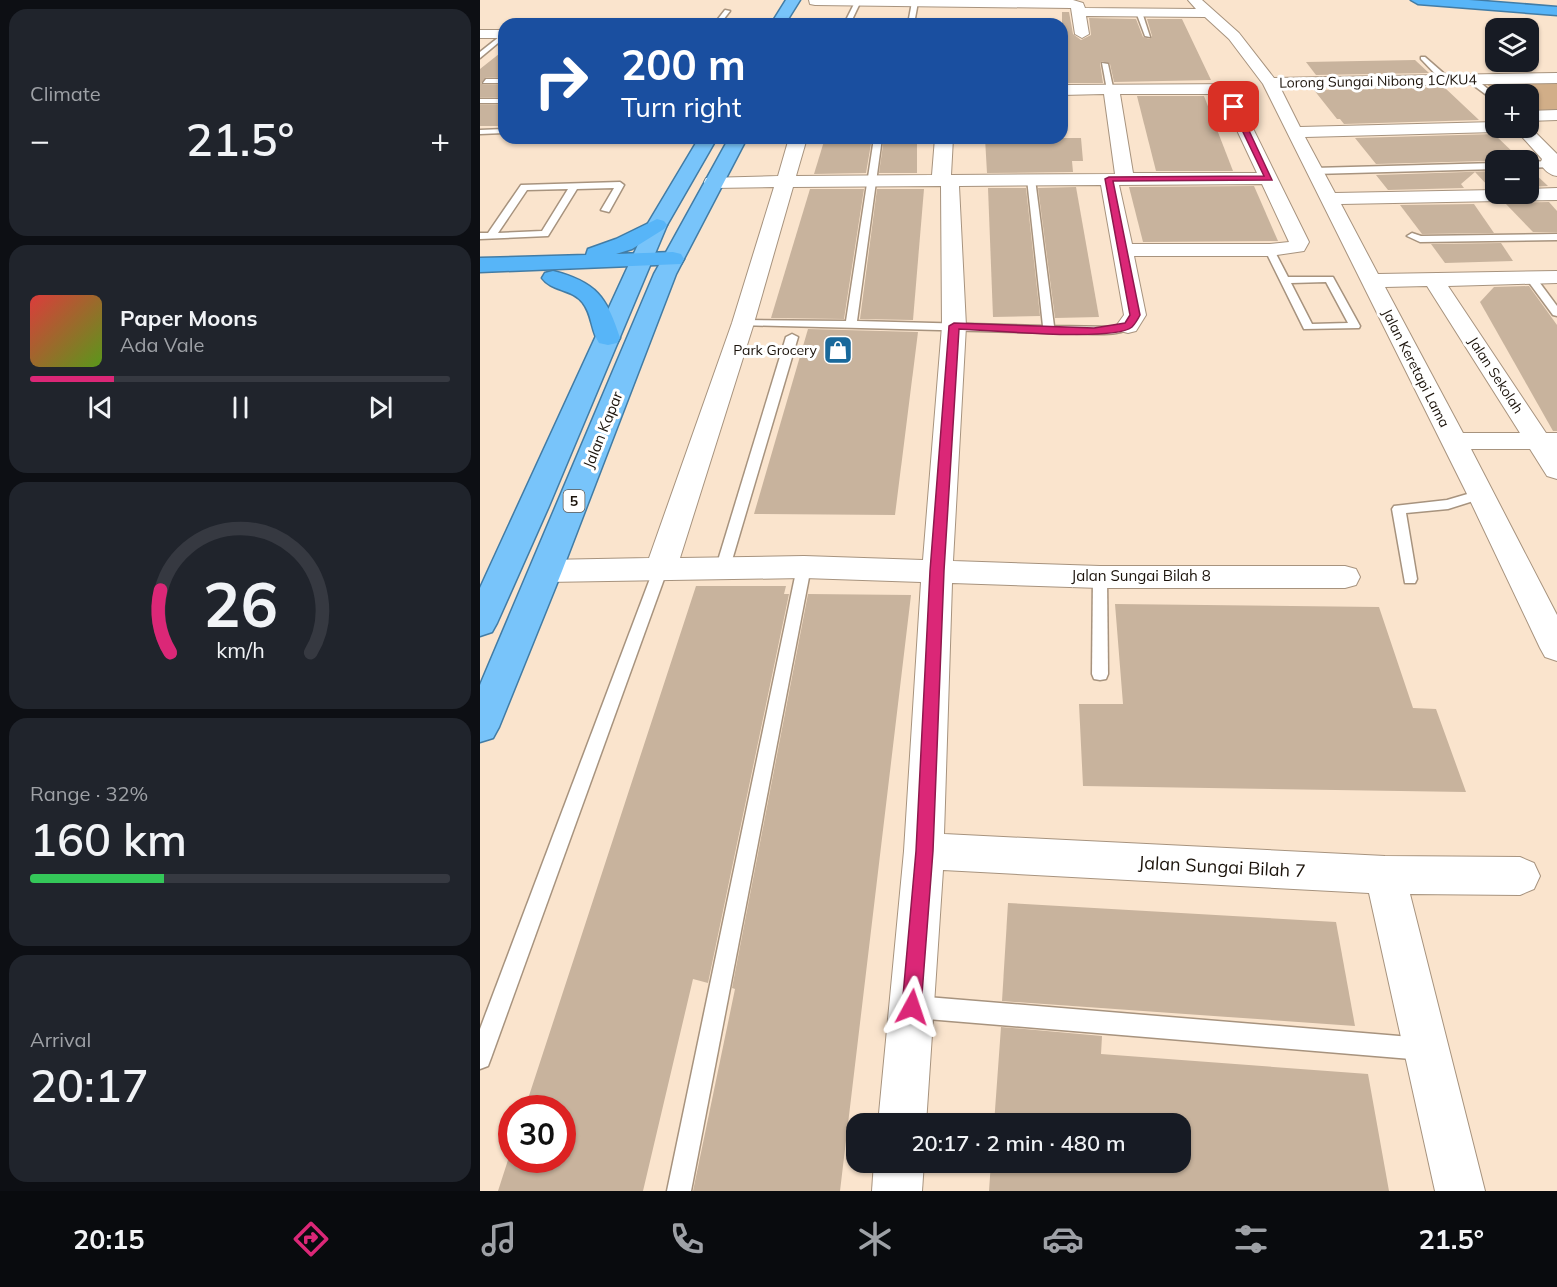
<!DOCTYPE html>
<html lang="en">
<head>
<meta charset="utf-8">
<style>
	:root { --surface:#171b24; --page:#20242c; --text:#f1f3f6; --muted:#9ea1a6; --line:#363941; --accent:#db2777 }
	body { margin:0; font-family:Mulish,sans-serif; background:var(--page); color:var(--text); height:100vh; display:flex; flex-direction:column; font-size:22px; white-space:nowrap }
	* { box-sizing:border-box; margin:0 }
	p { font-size:20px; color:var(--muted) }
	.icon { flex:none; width:33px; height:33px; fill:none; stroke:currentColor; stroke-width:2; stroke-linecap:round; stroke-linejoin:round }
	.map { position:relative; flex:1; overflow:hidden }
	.drawer { display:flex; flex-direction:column; gap:9px; padding:9px; background:#0d0f14; width:480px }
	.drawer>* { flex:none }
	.hud { position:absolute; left:18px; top:18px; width:570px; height:126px; border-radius:18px; box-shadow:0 2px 4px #0004; background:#1a4fa0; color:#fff; overflow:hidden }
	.controls { position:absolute; left:1005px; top:18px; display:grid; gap:12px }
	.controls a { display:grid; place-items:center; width:54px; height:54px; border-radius:12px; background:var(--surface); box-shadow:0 2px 4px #0004; font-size:30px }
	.speed { position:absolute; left:18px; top:1095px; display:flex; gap:12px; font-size:30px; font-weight:700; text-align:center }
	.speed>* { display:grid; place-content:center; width:78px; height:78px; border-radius:50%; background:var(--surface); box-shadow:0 2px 4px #0004; line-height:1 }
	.speed .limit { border:9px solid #d22; background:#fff; color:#111 }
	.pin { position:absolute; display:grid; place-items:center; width:51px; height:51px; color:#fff; margin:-26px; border-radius:12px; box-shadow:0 3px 9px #0006 }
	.me { position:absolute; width:66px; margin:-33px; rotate:5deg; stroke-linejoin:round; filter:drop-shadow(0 0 4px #0008) }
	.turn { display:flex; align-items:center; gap:21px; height:126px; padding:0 24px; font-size:27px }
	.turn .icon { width:78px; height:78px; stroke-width:2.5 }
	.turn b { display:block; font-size:42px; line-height:51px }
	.big { font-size:45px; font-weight:600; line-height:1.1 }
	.drawer .widget { flex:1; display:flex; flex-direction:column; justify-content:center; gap:9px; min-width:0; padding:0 21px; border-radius:18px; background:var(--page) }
	.drawer .dial { align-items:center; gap:0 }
	.dial svg { height:156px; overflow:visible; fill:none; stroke:var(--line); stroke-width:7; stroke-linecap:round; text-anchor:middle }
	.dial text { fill:var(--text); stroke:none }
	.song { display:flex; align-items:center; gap:18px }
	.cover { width:72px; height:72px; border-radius:9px; background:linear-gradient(135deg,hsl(0 70% 55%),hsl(90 70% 35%)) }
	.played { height:6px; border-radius:3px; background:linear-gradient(90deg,var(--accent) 20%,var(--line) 20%) }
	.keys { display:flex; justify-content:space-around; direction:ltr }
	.heat { display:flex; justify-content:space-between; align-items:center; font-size:33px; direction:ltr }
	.charge { height:9px; border-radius:4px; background:linear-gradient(90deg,#34c759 32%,var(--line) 0) }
	.trip { position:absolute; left:366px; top:1113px; width:345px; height:60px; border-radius:18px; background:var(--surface); box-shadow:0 2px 4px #0004; font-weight:600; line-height:60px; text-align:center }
	.menu { display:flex; height:96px; justify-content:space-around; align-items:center; background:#090b0e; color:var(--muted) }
	.menu .icon { width:42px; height:42px }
	.menu .current { color:var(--accent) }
	.menu b { font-size:27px; color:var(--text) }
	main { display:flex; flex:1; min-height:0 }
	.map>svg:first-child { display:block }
</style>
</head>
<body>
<main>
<section class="drawer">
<div class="widget"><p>Climate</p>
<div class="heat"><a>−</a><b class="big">21.5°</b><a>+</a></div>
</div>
<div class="widget">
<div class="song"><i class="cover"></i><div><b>Paper Moons</b><p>Ada Vale</p></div></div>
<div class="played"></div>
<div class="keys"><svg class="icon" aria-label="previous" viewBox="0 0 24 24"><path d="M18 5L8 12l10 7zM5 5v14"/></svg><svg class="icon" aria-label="pause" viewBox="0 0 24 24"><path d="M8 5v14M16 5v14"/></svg><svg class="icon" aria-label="next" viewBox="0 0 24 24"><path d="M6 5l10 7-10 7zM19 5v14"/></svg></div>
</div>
<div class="widget dial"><svg viewBox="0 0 100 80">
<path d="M14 69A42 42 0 1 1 86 69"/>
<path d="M14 69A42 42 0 0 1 9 37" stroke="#db2777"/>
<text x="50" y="56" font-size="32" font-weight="700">26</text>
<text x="50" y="72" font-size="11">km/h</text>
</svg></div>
<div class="widget"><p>Range · 32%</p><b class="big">160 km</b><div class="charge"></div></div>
<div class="widget"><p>Arrival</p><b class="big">20:17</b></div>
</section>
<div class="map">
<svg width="1077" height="1191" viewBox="0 0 1077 1191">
	<rect width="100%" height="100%" fill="#fae4cd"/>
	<path fill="#d1ae88" d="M1077 83V112L1049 113 1048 94H1018L1006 84Z"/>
	<g fill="#c8b39d">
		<path d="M582 12H589L593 34 601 40 611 35 609 18 656 19 663 37 670 39 672 36 667 19H702L731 80 634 82 630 64 622 61 620 63 623 83H582Z"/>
		<path d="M24 50V77H6L1 83 3 85H24V97H0V69Z"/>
		<path d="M935 60 949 73 836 75 826 62Z"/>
		<path d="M964 87 999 120 864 124 860 119H857L834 90Z"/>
		<path d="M657 96H724L753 171H676Z"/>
		<rect x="0" y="105" width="24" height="21"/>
		<path d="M1014 134 1041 160 896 164 875 138Z"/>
		<path d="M345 138H392L386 173 334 174Z"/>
		<path d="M404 138H437V173H399Z"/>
		<path d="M505 138H601L603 161H592L593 172 507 173Z"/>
		<path d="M1048 170H1051L1068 186 1048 187Z"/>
		<path d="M1016 171V188H1010L995 172 981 184 984 188 908 190 896 175Z"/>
		<path d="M774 186 798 241 663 242 649 187Z"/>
		<path d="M596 187 619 317 575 318 558 188Z"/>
		<path d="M508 188H546L560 316 513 317Z"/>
		<path d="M330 189H384L364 319 291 318Z"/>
		<path d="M397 189H444L433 320 380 319Z"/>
		<path d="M1069 202 1077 211V232H1053L1025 203Z"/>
		<path d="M994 204 1014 233 942 234 920 205Z"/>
		<path d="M1021 243 1033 261 965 263 951 244Z"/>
		<path d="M1049 286 1077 325V431H1073L1000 302 1014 287Z"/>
		<path d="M328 329 438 332 415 515 274 514Z"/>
		<path d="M216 586H306L304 594H309L228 983 213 979 163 1191H18L28 1160H82V1108H45Z"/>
		<path d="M328 594 431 595 360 1191H213L255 989 252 988Z"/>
		<path d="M635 604 899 607 933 708 956 709 986 792 603 786 599 704H643Z"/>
		<path d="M528 903 856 922 875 1026 522 1001Z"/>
		<path d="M521 1027 622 1036 621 1054 888 1074 909 1191H509L511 1162H700V1124H514Z"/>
	</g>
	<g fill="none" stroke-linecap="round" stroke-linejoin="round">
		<g stroke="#a7937e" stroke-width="3">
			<g id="service">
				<path d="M376 0 381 1 370 24H364Z"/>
				<path d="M435 0 438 2 434 24H428L432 2Z"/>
				<path d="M245 10 250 11 240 24H234Z"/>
				<path d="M659 10 662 12 670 37 665 36 656 12Z"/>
				<path d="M24 33V38L0 58V52Z"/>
				<path d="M941 57H945L969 78V82H963L941 59Z"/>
				<path d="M622 63 628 64 634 92 627 90Z"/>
				<path d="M989 78H995L1016 96V102L989 82Z"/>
				<path d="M6 79H24V83H3Z"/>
				<rect x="0" y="99" width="24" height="4"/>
				<path d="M24 129V133L0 134V130Z"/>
				<path d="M394 138H402L377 321 563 326 547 179 551 176 555 179 574 326 635 327 648 323 653 326C642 335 627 334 613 334L259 325V321L263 320 366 321Z"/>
				<path d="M1048 162 1069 161 1073 164 1069 167 1048 168Z"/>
				<path d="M1016 163V169L834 174 830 171 834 168Z"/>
				<path d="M140 182 144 185 129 212 121 210 134 188 97 189 68 236 0 239V233H8L41 185ZM88 189 62 231 18 233 47 190Z"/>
				<path d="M932 233 941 236 1077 234V240L940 242 927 236Z"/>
				<path d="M787 248H793L808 277H853L880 326 879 328 824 329 785 250ZM846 282 868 323 832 324 811 283Z"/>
				<path d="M1050 274 1054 275 1077 306V316L1073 315 1045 277Z"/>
				<path d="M312 334 318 337 250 567 248 571H238L236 567 306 337Z"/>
				<path d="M1001 490 1006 491 1008 494 1006 497 968 509 926 513 937 579 935 583H925L912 509 914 506 967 500Z"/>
				<path d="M324 562 331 567 211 1191H187L317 567Z"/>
				<path d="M181 563 188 568 11 1058 8 1066 0 1069V1029L174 568Z"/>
				<path d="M620 572 627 577 628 674 626 679 620 680 614 679 612 674 613 577Z"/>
				<path d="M435 996 943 1038 951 1041 954 1049 951 1057 943 1060 435 1018 428 1014 424 1007 428 1000Z"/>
			</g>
		</g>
		<g stroke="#a7937e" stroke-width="2">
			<g id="minor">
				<path d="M329 0H593L603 3 605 8 716 9 708 0H722L759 33 794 78 1077 73V83L800 87 820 127 1016 122V128H1024L1016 132 825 137 855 193 1016 190V194H1048V189L1077 188V200L861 204 898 274 1077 271V283L968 286 1066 433H1077V479L1067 476 1050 449H991L1077 615V661L1065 657 1060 648 987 494 783 84 749 39 725 17 606 16 609 34 602 38 595 34 591 8 335 5 330 4ZM947 286 1040 433H983L905 287Z"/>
				<rect x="0" y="30" width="24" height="8"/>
				<path d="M766 84 771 86 774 89 771 92 756 94 829 242 824 251 790 256H654L666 315 656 331 648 333 640 331 636 326 644 315 621 185 479 186 486 326 473 561 620 566H865L876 569 880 577 876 585 865 588H620L472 583 464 834 905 856 1040 857 1054 863 1060 876 1054 889 1040 895 930 894 1005 1191H955L889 893 463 870 446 1124H398L424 851 441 582 324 578 66 582 55 579 51 571 55 563 66 560 169 558 252 323 294 187 233 188 226 186 224 182 226 178 298 176 309 138H327L316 176 452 175 455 138H473L471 175 635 174 624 94 582 95V85ZM640 94H740L777 173H653ZM782 184 809 242 790 244H652L639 185ZM461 186 462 326 443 560 324 556 200 558 274 323 313 187Z"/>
				<path d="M1077 110V120L1048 121V111Z"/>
				<path d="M1048 125 1077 154V176C1069 175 1065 170 1060 164L1062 159 1034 128H1048Z"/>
				<path d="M394 1162H444L442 1191H392Z"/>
			</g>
		</g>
		<g stroke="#427ca5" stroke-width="3">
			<g id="trunk">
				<path d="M306 0H320L305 24H291Z"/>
				<path d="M219 138H237L187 225 69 506 17 623 12 632 0 636V588L167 225Z"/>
				<path d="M249 138H267L196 274 82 571 19 727 13 738 0 742V685L174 274Z"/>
			</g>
		</g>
		<g stroke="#427ca5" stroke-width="3">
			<g id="motorway">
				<path d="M931 0H989L1077 7V15L938 4Z"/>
				<path d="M177 219 184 221 187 225 184 229 152 249 136 254 193 252 201 254 204 259 201 264 0 272V258L106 255 108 249 136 239Z"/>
				<path d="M73 271C116 282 127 297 140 338L137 343 128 345 119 343C111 331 112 314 103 303 93 289 71 291 62 278L65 273Z"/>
			</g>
		</g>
		<use href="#service" fill="#fff" fill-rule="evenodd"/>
		<use href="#minor" fill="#fff" fill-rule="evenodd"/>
		<use href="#trunk" fill="#78c4fa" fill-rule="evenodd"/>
		<use href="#motorway" fill="#57b5f8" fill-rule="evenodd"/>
	</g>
	<path fill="#db2777" stroke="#8e194d" stroke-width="1.5" d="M754 105 758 107 792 180 633 181 660 315C658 319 655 324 652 327 635 342 508 330 479 329L464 571 453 851 441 1007 439 1013 432 1016 425 1013 422 1007 436 851 450 571 469 326 474 323 614 328 645 323 650 315 625 179 629 177 784 176 751 107Z"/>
	<defs>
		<g id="shop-square" transform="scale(1.5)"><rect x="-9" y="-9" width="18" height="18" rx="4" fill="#19699b" stroke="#fff"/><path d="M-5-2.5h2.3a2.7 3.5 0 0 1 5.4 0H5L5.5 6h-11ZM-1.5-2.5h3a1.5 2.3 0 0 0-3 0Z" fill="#fff"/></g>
	</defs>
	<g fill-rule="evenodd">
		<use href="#shop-square" x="358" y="350"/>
	</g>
	<g text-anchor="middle" stroke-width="6" stroke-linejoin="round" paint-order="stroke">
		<g font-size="14" fill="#1b130b" stroke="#fff">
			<text transform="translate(898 81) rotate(-1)" y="5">Lorong Sungai Nibong 1C/KU4</text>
			<text transform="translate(936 368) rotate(63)" y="5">Jalan Keretapi Lama</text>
			<text transform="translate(1016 375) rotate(57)" y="5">Jalan Sekolah</text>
		</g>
		<g font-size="14" fill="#1b130b" stroke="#fff" text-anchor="end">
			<text x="337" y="355">Park Grocery</text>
		</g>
		<rect fill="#fff" stroke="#5f5a54" stroke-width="1.5" x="83.5" y="490" width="21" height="22" rx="4.5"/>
		<g font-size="14" font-weight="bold" fill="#1b130b">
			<text x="94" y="506">5</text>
		</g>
		<g font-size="15" fill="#1b130b" stroke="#fff">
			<text transform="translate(123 430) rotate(-68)" y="5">Jalan Kapar</text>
			<text x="661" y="581">Jalan Sungai Bilah 8</text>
		</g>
		<g font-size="18" fill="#1b130b" stroke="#fff">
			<text transform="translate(742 867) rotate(3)" y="6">Jalan Sungai Bilah 7</text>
		</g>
	</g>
</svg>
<div class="controls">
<a><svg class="icon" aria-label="layers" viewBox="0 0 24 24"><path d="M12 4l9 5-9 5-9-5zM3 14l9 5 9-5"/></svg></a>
<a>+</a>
<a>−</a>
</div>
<div class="speed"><div class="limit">30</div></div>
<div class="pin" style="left:754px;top:107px;background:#d93025"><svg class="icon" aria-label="arrive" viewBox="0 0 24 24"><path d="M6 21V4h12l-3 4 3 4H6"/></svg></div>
<svg class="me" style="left:432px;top:1007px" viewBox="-20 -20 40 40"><path d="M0-17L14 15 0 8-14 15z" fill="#db2777" stroke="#fff" stroke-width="4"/></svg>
<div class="trip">20:17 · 2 min · 480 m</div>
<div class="hud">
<div class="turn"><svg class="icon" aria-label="right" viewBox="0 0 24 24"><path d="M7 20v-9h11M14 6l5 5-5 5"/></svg><div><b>200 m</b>Turn right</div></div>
</div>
</div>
</main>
<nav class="menu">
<b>20:15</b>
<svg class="icon current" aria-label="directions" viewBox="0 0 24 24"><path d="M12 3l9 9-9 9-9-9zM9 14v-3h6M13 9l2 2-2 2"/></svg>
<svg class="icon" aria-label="music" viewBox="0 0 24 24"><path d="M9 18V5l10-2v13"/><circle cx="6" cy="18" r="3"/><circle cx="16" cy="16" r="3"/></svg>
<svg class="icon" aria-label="phone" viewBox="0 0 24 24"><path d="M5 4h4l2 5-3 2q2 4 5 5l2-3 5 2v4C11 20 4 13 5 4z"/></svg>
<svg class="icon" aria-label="climate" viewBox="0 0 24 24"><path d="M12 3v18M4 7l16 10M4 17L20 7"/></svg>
<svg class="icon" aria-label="car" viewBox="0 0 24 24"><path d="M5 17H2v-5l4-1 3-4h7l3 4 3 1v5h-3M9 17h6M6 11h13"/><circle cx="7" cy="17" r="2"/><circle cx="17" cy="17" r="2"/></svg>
<svg class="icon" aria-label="filters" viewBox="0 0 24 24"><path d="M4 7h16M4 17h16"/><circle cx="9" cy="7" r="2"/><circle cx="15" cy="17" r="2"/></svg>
<b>21.5°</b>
</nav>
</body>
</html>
